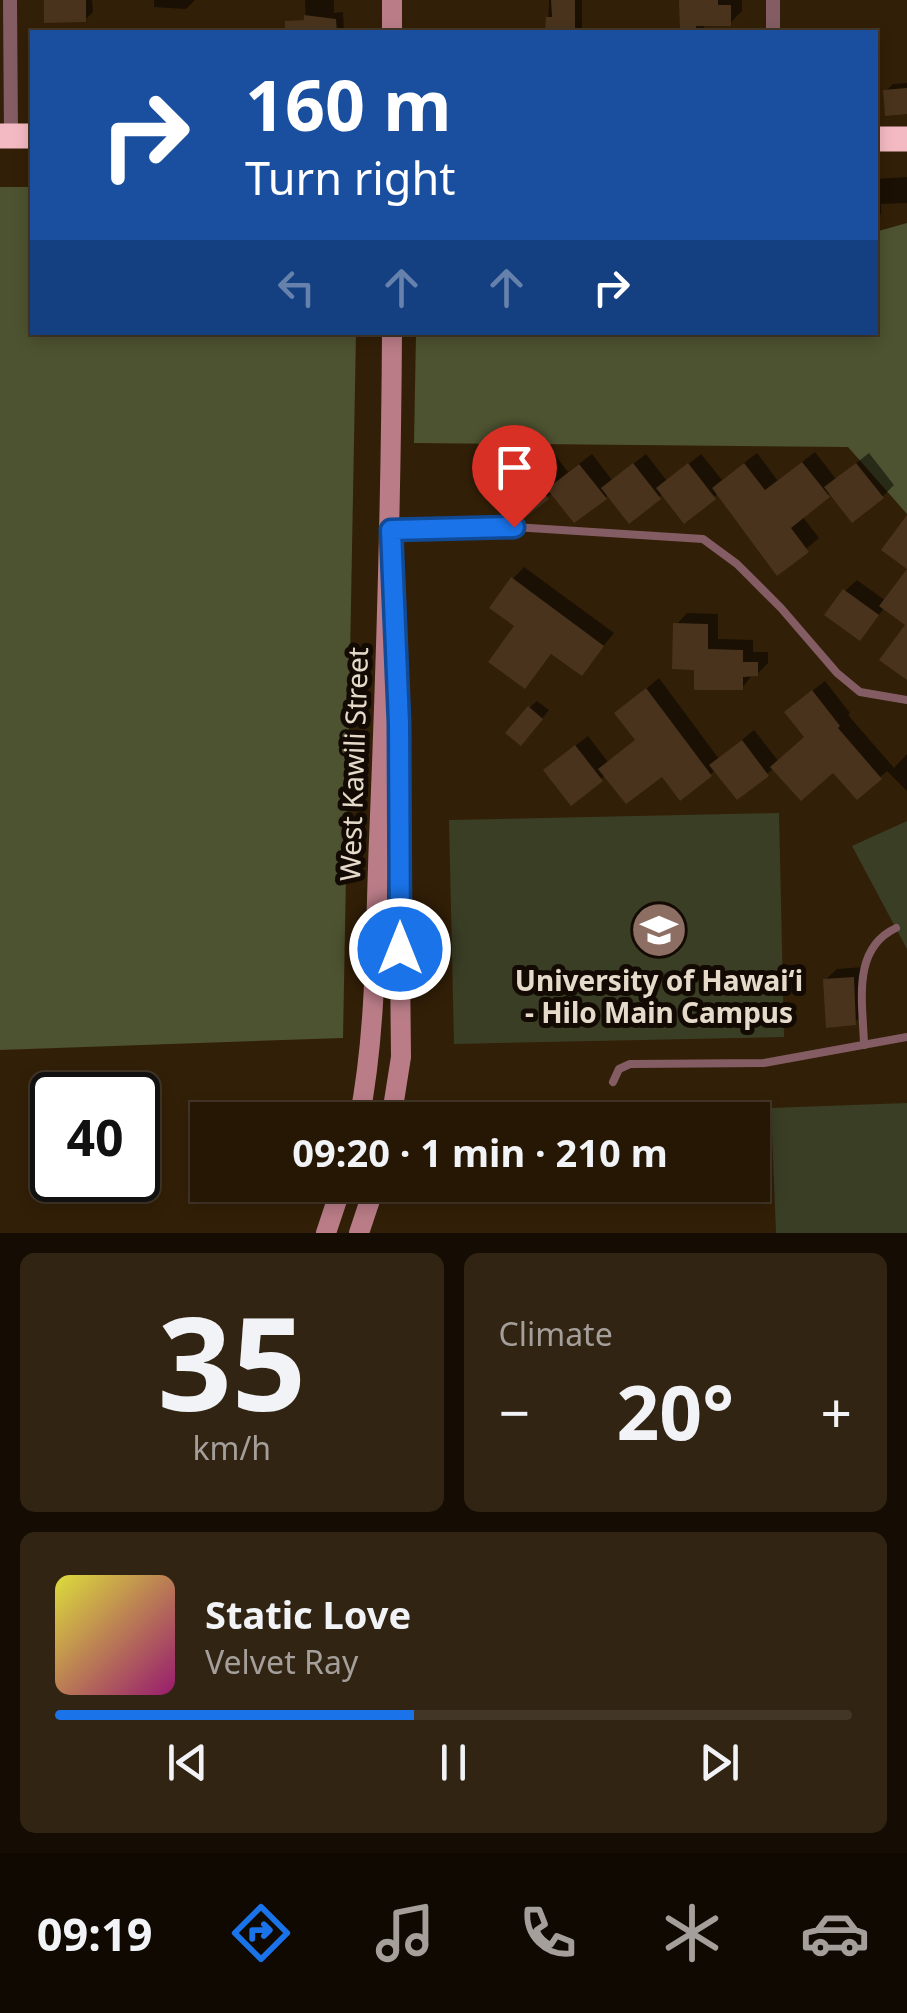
<!DOCTYPE html>
<html lang="en">
<head>
<meta charset="utf-8">
<style>
	:root { --surface:#261705; --page:#322413; --text:#f1f3f6; --muted:#a49f9a; --line:#423627; --accent:#1a73e8 }
	body { margin:0; font-family:"Noto Sans",sans-serif; background:var(--page); color:var(--text); height:100vh; display:flex; flex-direction:column; font-size:38px; white-space:nowrap }
	* { box-sizing:border-box; margin:0 }
	p { font-size:32px; color:var(--muted) }
	.icon { flex:none; width:55px; height:55px; fill:none; stroke:currentColor; stroke-width:2; stroke-linecap:round; stroke-linejoin:round }
	.map { position:relative; height:1233px; overflow:hidden }
	.details { display:flex; flex-direction:column; gap:20px; padding:20px; background:#150d03; flex:1 }
	.details>* { flex:none }
	.hud { position:absolute; left:30px; top:30px; width:848px; height:305px; border-radius:0px; box-shadow:0 5px 15px #0003,0 0 0 2px var(--line); background:#1a4fa0; color:#fff; overflow:hidden }
	.speed { position:absolute; left:30px; top:1072px; display:flex; gap:20px; font-size:50px; font-weight:700; text-align:center }
	.speed>* { display:grid; place-content:center; width:130px; height:130px; border-radius:50%; background:var(--surface); box-shadow:0 5px 15px #0003,0 0 0 2px var(--line); line-height:1 }
	.speed .limit { border:5px solid #111; border-radius:15px; background:#fff; color:#111 }
	.pin { position:absolute; display:grid; place-items:center; width:85px; height:85px; color:#fff; margin:-102px -42px; border-radius:50% 50% 50% 0; rotate:-45deg; box-shadow:0 0 10px #0007 }
	.pin .icon { rotate:45deg }
	.me { position:absolute; width:110px; margin:-55px; rotate:0deg; stroke-linejoin:round; filter:drop-shadow(0 0 8px #0008) }
	.turn { display:flex; align-items:center; gap:35px; height:210px; padding:0 50px; font-size:45px }
	.turn .icon { width:130px; height:130px; stroke-width:2.5 }
	.turn b { display:block; font-size:70px; line-height:85px }
	.lanes { display:flex; align-items:center; height:95px; padding:0 50px; background:#0003; justify-content:center; gap:50px; direction:ltr }
	.lanes .off { opacity:.35 }
	.big { font-size:75px; font-weight:700; line-height:1.1 }
	.details .card { flex:1; display:flex; flex-direction:column; justify-content:center; gap:15px; min-width:0; padding:0 35px; border-radius:15px; background:var(--page) }
	.details .dial { align-items:center; gap:0 }
	.dial b { font-size:130px; line-height:1 }
	.song { display:flex; align-items:center; gap:30px }
	.cover { width:120px; height:120px; border-radius:15px; background:linear-gradient(135deg,hsl(60 70% 55%),hsl(320 70% 35%)) }
	.played { height:10px; border-radius:5px; background:linear-gradient(90deg,var(--accent) 45%,var(--line) 45%) }
	.keys { display:flex; justify-content:space-around; direction:ltr }
	.heat { display:flex; justify-content:space-between; align-items:center; font-size:55px; direction:ltr }
	.details .tiles { flex:1; display:grid; gap:20px; grid-template-columns:1fr 1fr }
	.card:last-child { grid-column:span 2 }
	.trip { position:absolute; left:190px; top:1102px; width:580px; height:100px; border-radius:0px; background:var(--surface); box-shadow:0 5px 15px #0003,0 0 0 2px var(--line); font-weight:700; line-height:100px; text-align:center }
	.tabs { display:flex; height:160px; justify-content:space-around; align-items:center; background:#0f0902; color:var(--muted) }
	.tabs .icon { width:70px; height:70px }
	.tabs .active { color:var(--accent) }
	.tabs b { font-size:45px; color:var(--text) }
	.map>svg:first-child { display:block }
</style>
</head>
<body>
<div class="map">
<svg width="907" height="1233" viewBox="0 0 907 1233">
	<rect width="100%" height="100%" fill="#321f07"/>
	<g fill="#3a3e25">
		<path d="M779 813 784 1037 454 1044 449 820Z"/>
		<path d="M907 821V949L852 846Z"/>
		<path d="M907 1103V1233H776L771 1108Z"/>
	</g>
	<g fill="#4d5230">
		<path d="M0 187H32V332L356 333 343 1038 0 1050Z"/>
		<path d="M907 223V514L848 447 414 443 416 333 875 332V232Z"/>
	</g>
	<g fill="#0007">
		<path d="M46 0H92L93 12 85 20Z"/>
		<path d="M154 0H195L186 9 154 7Z"/>
		<path d="M305 0H334V13L343 12 344 32H300L306 26Z"/>
		<path d="M549 0H582V32H548Z"/>
		<path d="M683 0H742V11L730 23 706 25 699 32H682Z"/>
		<path d="M907 83V112L886 91 893 84Z"/>
		<path d="M907 177V203L881 204V214L875 220V179Z"/>
		<path d="M545 442 568 472 592 454 612 480 646 454 667 481 701 454 722 480 757 453 778 481 815 452 836 479 869 453 894 485 883 496 831 492 802 516 819 538 778 573 719 493 684 520 663 493 659 497 609 494 605 498 553 492 547 497 492 488Z"/>
		<path d="M524 567 614 633 581 673 553 652 525 686 513 579Z"/>
		<path d="M907 575V623L885 607 860 638 845 591 857 580 886 601Z"/>
		<path d="M687 613 718 614V639L753 640V652H768V663L757 674H753L742 688 697 667 676 625Z"/>
		<path d="M659 678 719 759 754 730 779 762 806 737 799 701 825 681 850 713 848 715 894 768 907 754V791L887 771 857 797 833 770 774 768 737 797 716 769 711 774H606L601 779 558 759 588 736 608 762 638 739 617 713Z"/>
		<path d="M537 701 549 710 528 736 529 708Z"/>
		<path d="M864 967 866 1011 854 1023 825 980 837 969Z"/>
	</g>
	<g fill="#49331d">
		<path d="M44 0H86V22L44 23Z"/>
		<path d="M551 0H575V32H545L546 17H552Z"/>
		<path d="M679 0H718V5H731V26H696V32H680Z"/>
		<path d="M304 15 336 19 337 32H285V21L304 20Z"/>
		<path d="M907 88V114L885 116 883 90Z"/>
		<path d="M802 462 830 497 791 528 809 552 777 576 712 488 744 463 765 490Z"/>
		<path d="M521 463 549 499 522 520H513L489 488Z"/>
		<path d="M633 463 661 499 629 524 601 488Z"/>
		<path d="M688 463 716 499 684 524 656 488Z"/>
		<path d="M856 463 884 498 852 523 824 487Z"/>
		<path d="M579 464 607 499 574 523 547 489Z"/>
		<path d="M907 515V680L879 660 905 625 879 606 907 569 881 550Z"/>
		<path d="M511 577 604 646 582 676 551 654 525 689 488 662 514 626 489 608Z"/>
		<path d="M843 589 879 615 860 641 824 615Z"/>
		<path d="M673 623 708 624V649L743 650V662H758V676L743 677V690H694V670L672 669Z"/>
		<path d="M646 688 712 776 680 801 662 777 626 804 598 769 635 740 614 713Z"/>
		<path d="M812 690 840 726 838 728 882 779 857 800 833 773 801 801 770 767 804 737 784 712Z"/>
		<path d="M528 706 543 719 521 746 505 733Z"/>
		<path d="M742 740 769 776 737 800 709 765Z"/>
		<path d="M575 745 603 781 571 806 543 770Z"/>
		<path d="M854 977 856 1025 826 1028 823 979Z"/>
	</g>
	<g fill="none" stroke-linecap="round" stroke-linejoin="round">
		<g stroke="#845d64" stroke-width="8">
			<path d="M391 530 514 527 703 539 737 564 781 608 837 673 860 692 907 700"/>
			<path d="M864 1045C863 1003 851 949 896 928"/>
			<path d="M613 1082 619 1069 630 1064 764 1063 907 1037"/>
		</g>
		<g stroke="#845d64" stroke-width="14">
			<path d="M10 0 11 136"/>
			<path d="M773 0V32"/>
		</g>
		<g stroke="#ba7d88" stroke-width="20">
			<path d="M392 0V32"/>
			<path d="M359 1120C377 1029 375 933 379 840 386 671 391 502 392 332"/>
			<path d="M391 1120 401 1057 397 681"/>
			<path d="M326 1233 342 1185"/>
			<path d="M359 1233 375 1185"/>
		</g>
		<g stroke="#f4bac3" stroke-width="25">
			<path d="M0 136H32"/>
			<path d="M875 139H907"/>
		</g>
	</g>
	<g fill="none" stroke-linecap="round" stroke-linejoin="round">
		<g stroke="#114b97" stroke-width="25">
			<path id="route" d="M400 949 399 723 391 530 514 527"/>
		</g>
		<use href="#route" stroke="#1a73e8" stroke-width="18"/>
	</g>
	<defs>
		<g id="university-disc" transform="scale(2.875)"><circle r="9.5" fill="#8d6e63" stroke="#130b03"/><path d="M0-5L7-2L0 1L-7-2ZM-4 1L0 2.5L4 1V4Q0 6-4 4Z" fill="#fff"/></g>
	</defs>
	<g fill-rule="evenodd">
		<use href="#university-disc" x="659" y="930"/>
	</g>
	<g text-anchor="middle" stroke-width="10" stroke-linejoin="round" paint-order="stroke">
		<g font-size="28" fill="#e6dacb" stroke="#130b03">
			<text transform="translate(354 764) rotate(-88)" y="10">West Kawili Street</text>
		</g>
		<g font-size="28" font-weight="bold" fill="#e6dacb" stroke="#130b03">
			<text x="659" y="991">University of Hawaiʻi<tspan x="659" dy="32">- Hilo Main Campus</tspan></text>
		</g>
	</g>
</svg>
<div class="speed"><div class="limit">40</div></div>
<div class="pin" style="left:514px;top:527px;background:#d93025"><svg class="icon" aria-label="arrive" viewBox="0 0 24 24"><path d="M6 21V4h12l-3 4 3 4H6"/></svg></div>
<svg class="me" style="left:400px;top:949px" viewBox="-20 -20 40 40"><circle r="17" fill="#1a73e8" stroke="#fff" stroke-width="3"/><path d="M0-11L8 9 0 5-8 9z" fill="#fff"/></svg>
<div class="trip">09:20 · 1 min · 210 m</div>
<div class="hud">
<div class="turn"><svg class="icon" aria-label="right" viewBox="0 0 24 24"><path d="M7 20v-9h11M14 6l5 5-5 5"/></svg><div><b>160 m</b>Turn right</div></div>
<div class="lanes"><svg class="icon off" aria-label="left" viewBox="0 0 24 24"><path d="M17 20v-9H6M10 6l-5 5 5 5"/></svg><svg class="icon off" aria-label="ahead" viewBox="0 0 24 24"><path d="M12 20V5M6 11l6-6 6 6"/></svg><svg class="icon off" aria-label="ahead" viewBox="0 0 24 24"><path d="M12 20V5M6 11l6-6 6 6"/></svg><svg class="icon" aria-label="right" viewBox="0 0 24 24"><path d="M7 20v-9h11M14 6l5 5-5 5"/></svg></div>
</div>
</div>
<section class="details">
<div class="tiles">
<div class="card dial"><b>35</b><p>km/h</p></div>
<div class="card"><p>Climate</p>
<div class="heat"><a>−</a><b class="big">20°</b><a>+</a></div>
</div>
<div class="card">
<div class="song"><i class="cover"></i><div><b>Static Love</b><p>Velvet Ray</p></div></div>
<div class="played"></div>
<div class="keys"><svg class="icon" aria-label="previous" viewBox="0 0 24 24"><path d="M18 5L8 12l10 7zM5 5v14"/></svg><svg class="icon" aria-label="pause" viewBox="0 0 24 24"><path d="M8 5v14M16 5v14"/></svg><svg class="icon" aria-label="next" viewBox="0 0 24 24"><path d="M6 5l10 7-10 7zM19 5v14"/></svg></div>
</div>
</div>
</section>
<nav class="tabs">
<b>09:19</b>
<svg class="icon active" aria-label="directions" viewBox="0 0 24 24"><path d="M12 3l9 9-9 9-9-9zM9 14v-3h6M13 9l2 2-2 2"/></svg>
<svg class="icon" aria-label="music" viewBox="0 0 24 24"><path d="M9 18V5l10-2v13"/><circle cx="6" cy="18" r="3"/><circle cx="16" cy="16" r="3"/></svg>
<svg class="icon" aria-label="phone" viewBox="0 0 24 24"><path d="M5 4h4l2 5-3 2q2 4 5 5l2-3 5 2v4C11 20 4 13 5 4z"/></svg>
<svg class="icon" aria-label="climate" viewBox="0 0 24 24"><path d="M12 3v18M4 7l16 10M4 17L20 7"/></svg>
<svg class="icon" aria-label="car" viewBox="0 0 24 24"><path d="M5 17H2v-5l4-1 3-4h7l3 4 3 1v5h-3M9 17h6M6 11h13"/><circle cx="7" cy="17" r="2"/><circle cx="17" cy="17" r="2"/></svg>
</nav>
</body>
</html>
